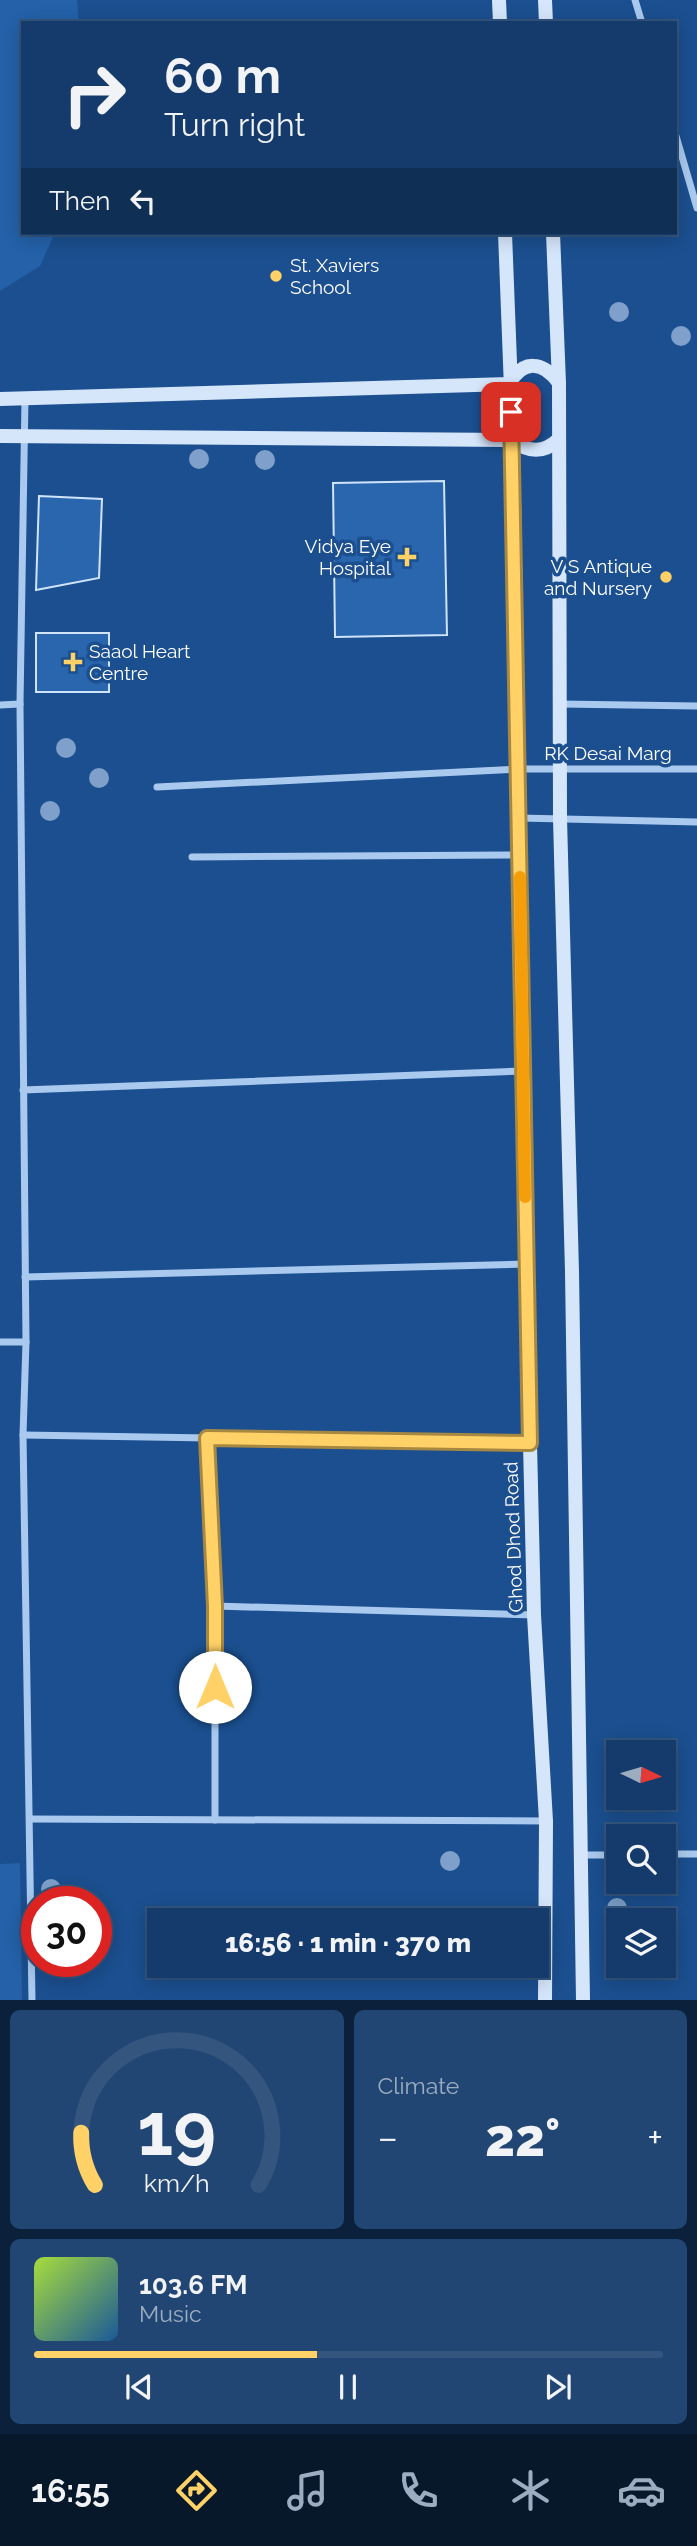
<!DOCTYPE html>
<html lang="en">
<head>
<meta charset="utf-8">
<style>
	:root { --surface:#143b6b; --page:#214673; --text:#f1f3f6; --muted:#9dadc1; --line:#33557e; --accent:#ffd166 }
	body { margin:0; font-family:Raleway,sans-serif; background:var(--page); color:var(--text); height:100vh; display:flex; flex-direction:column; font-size:26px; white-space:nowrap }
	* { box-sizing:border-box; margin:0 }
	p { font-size:23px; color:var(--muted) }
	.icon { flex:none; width:38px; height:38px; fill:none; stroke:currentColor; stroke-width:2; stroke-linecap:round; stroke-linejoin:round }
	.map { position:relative; height:2000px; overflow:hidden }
	.details { display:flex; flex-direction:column; gap:10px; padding:10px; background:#0b203b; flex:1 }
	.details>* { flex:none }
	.banner { position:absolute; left:21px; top:21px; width:656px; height:214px; border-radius:0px; box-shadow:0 4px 18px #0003,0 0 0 2px var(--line); background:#143b6b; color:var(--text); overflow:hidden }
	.needle { width:46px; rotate:95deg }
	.fabs { position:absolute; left:606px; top:1740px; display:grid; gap:14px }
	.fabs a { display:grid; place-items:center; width:70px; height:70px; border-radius:0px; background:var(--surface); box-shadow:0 4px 18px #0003,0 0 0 2px var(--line); font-size:35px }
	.speed { position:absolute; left:21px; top:1886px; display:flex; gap:14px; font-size:35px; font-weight:700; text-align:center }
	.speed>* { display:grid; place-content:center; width:91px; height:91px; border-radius:50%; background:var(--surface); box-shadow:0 4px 18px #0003,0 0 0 2px var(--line); line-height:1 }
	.speed .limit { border:10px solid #d22; background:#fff; color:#111 }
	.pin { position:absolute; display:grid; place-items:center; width:60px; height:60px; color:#fff; margin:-30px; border-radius:14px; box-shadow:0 4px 10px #0006 }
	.me { position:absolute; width:77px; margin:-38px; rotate:0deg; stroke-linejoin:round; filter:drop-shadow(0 0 5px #0008) }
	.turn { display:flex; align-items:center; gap:24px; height:147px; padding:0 28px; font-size:32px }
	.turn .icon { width:91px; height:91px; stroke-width:2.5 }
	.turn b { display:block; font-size:49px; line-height:60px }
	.then { display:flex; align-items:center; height:66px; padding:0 28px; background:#0003; gap:14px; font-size:26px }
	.big { font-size:52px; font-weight:800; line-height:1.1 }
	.details .widget { flex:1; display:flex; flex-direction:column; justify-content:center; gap:10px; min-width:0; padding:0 24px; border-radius:10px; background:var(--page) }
	.details .dial { align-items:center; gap:0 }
	.dial svg { height:182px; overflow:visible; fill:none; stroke:var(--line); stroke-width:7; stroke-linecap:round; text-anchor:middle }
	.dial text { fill:var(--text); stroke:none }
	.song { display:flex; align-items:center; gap:21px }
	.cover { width:84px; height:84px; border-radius:10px; background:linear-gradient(135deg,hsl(80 70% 55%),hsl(210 70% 35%)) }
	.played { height:7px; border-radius:4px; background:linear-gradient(90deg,var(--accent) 45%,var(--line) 45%) }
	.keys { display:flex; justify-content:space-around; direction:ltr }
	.heat { display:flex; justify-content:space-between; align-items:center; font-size:38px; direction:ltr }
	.details .tiles { flex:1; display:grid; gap:10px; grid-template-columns:1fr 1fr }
	.widget:last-child { grid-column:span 2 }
	.trip { position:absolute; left:147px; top:1908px; width:402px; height:70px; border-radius:0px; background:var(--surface); box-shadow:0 4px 18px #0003,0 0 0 2px var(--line); font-weight:800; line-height:70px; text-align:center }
	.tab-bar { display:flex; height:112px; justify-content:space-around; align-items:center; background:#08182b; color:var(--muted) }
	.tab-bar .icon { width:49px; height:49px }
	.tab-bar .selected { color:var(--accent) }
	.tab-bar b { font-size:32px; color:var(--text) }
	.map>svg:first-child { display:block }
</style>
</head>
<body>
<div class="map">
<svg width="697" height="2000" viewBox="0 0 697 2000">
	<rect width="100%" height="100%" fill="#1b4f8f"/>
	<g fill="#2461a8">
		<path d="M0 0H77L79 23H23V233H55L40 266 0 291Z"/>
		<path d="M20 1863 22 2000H0V1864Z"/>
	</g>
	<g fill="#2a66ad" stroke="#cfe3fa" stroke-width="2">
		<path d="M444 481 447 635 335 637 333 483Z"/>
		<path d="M39 496 102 499 99 578 36 590Z"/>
		<rect x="36" y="633" width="73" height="59"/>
	</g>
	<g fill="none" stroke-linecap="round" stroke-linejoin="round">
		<g stroke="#a9c9ee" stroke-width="7">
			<path d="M635 0 642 23"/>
			<path d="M676 136 697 208"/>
			<path d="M25 399 20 704 26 1342 23 1435 32 2000"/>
			<path d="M560 704 697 706"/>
			<path d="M0 705 20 704"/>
			<path d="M157 787 519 769H697"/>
			<path d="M519 818 697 822"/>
			<path d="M192 857 520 855"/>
			<path d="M23 1090 523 1071"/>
			<path d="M25 1277 527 1264"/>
			<path d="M0 1342H26"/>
			<path d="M23 1435 530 1443"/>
			<path d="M207 1438 215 1606 534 1615"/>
			<path d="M215 1606V1820"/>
			<path d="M30 1819 546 1821"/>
			<path d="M663 1854H697"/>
			<path d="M581 1855H618"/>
		</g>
		<g stroke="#d6e6fa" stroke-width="14">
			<path d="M499 0 500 23"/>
			<path d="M545 0 546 23"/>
			<path d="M505 233 513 440 530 1443 534 1615 546 1821 545 2000"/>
			<path d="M553 233 559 383 560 818 572 1272 583 2000"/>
			<path d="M0 399 509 384C523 359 543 361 559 383"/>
			<path d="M0 436 513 440C528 453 544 453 558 440"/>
		</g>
	</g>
	<g fill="#7ea0ca">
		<circle cx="619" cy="312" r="10"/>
		<circle cx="681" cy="336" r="10"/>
		<circle cx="199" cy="459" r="10"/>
		<circle cx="265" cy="460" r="10"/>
		<circle cx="66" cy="748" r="10"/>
		<circle cx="99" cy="778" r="10"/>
		<circle cx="50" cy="811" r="10"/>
		<circle cx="450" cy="1861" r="10"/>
		<circle cx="51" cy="1889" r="10"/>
		<circle cx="617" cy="1908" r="10"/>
	</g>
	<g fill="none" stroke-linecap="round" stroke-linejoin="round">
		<g stroke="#a68842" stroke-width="18">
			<path id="route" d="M215 1687V1606L207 1438 530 1443 511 412"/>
		</g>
		<use href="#route" stroke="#ffd166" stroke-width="12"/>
		<path stroke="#f59e0b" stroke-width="12" d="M520 877 525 1197"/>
	</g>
	<g fill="#ffd166" stroke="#1b4f8f" stroke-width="2.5">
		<circle cx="276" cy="276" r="7"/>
		<path d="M403.5 546.5h7v7h7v7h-7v7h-7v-7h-7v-7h7z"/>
		<circle cx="666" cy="577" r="7"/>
		<path d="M69.5 651.5h7v7h7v7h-7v7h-7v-7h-7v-7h7z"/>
	</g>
	<g text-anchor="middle" stroke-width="7" stroke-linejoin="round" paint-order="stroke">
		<g font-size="19" fill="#fff" stroke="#1b4f8f" text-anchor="start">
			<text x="290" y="272">St. Xaviers<tspan x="290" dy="22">School</tspan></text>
			<text x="391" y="553" text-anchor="end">Vidya Eye<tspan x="391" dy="22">Hospital</tspan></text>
			<text x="652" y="573" text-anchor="end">V S Antique<tspan x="652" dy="22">and Nursery</tspan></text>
			<text x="89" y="658">Saaol Heart<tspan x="89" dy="22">Centre</tspan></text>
		</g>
		<g font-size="19" fill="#fff" stroke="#1b4f8f">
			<text x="608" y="760">RK Desai Marg</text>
			<text transform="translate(513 1537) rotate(-92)" y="7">Ghod Dhod Road</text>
		</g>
	</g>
</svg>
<div class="fabs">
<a><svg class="needle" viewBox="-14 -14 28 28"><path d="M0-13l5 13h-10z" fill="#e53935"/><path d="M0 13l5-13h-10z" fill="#9dadc1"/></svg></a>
<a><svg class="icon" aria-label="search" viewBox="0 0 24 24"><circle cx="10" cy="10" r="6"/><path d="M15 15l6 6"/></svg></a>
<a><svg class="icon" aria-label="layers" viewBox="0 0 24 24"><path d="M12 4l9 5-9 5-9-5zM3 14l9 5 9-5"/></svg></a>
</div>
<div class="speed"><div class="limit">30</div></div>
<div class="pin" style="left:511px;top:412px;background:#d93025"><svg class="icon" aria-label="arrive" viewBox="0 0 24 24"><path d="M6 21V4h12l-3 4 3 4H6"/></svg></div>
<svg class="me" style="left:215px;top:1687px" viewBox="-20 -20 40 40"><circle r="19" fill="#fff"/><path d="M0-13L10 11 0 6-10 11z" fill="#ffd166"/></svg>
<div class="trip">16:56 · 1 min · 370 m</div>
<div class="banner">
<div class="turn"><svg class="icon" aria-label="right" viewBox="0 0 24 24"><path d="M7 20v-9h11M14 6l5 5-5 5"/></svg><div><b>60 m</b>Turn right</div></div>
<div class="then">Then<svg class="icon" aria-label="left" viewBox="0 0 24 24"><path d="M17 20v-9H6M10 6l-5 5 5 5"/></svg></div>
</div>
</div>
<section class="details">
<div class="tiles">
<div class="widget dial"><svg viewBox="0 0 100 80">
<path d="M14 69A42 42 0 1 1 86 69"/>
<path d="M14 69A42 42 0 0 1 8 46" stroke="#ffd166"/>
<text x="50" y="56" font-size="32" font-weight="700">19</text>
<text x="50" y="72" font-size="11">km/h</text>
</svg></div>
<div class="widget"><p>Climate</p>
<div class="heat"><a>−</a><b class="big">22°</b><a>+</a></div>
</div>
<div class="widget">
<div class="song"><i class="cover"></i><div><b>103.6 FM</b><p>Music</p></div></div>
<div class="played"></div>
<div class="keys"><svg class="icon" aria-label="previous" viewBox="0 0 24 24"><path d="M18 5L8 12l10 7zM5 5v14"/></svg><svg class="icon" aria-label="pause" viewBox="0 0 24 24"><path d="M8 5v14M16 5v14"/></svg><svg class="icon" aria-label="next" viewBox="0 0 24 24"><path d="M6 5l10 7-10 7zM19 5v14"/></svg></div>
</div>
</div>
</section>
<nav class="tab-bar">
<b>16:55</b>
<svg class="icon selected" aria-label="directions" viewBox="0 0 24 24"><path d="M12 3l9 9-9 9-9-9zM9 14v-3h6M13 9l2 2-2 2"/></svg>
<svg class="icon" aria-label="music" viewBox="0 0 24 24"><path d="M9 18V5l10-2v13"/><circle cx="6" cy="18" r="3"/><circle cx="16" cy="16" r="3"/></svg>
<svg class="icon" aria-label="phone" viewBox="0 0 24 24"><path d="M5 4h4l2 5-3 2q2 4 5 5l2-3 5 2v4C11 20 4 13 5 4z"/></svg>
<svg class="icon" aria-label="climate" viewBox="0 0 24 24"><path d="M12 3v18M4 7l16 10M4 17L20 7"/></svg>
<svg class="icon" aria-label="car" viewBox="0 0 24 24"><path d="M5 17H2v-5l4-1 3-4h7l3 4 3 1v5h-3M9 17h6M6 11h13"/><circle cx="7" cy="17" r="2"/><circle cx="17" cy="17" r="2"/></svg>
</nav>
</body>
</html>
